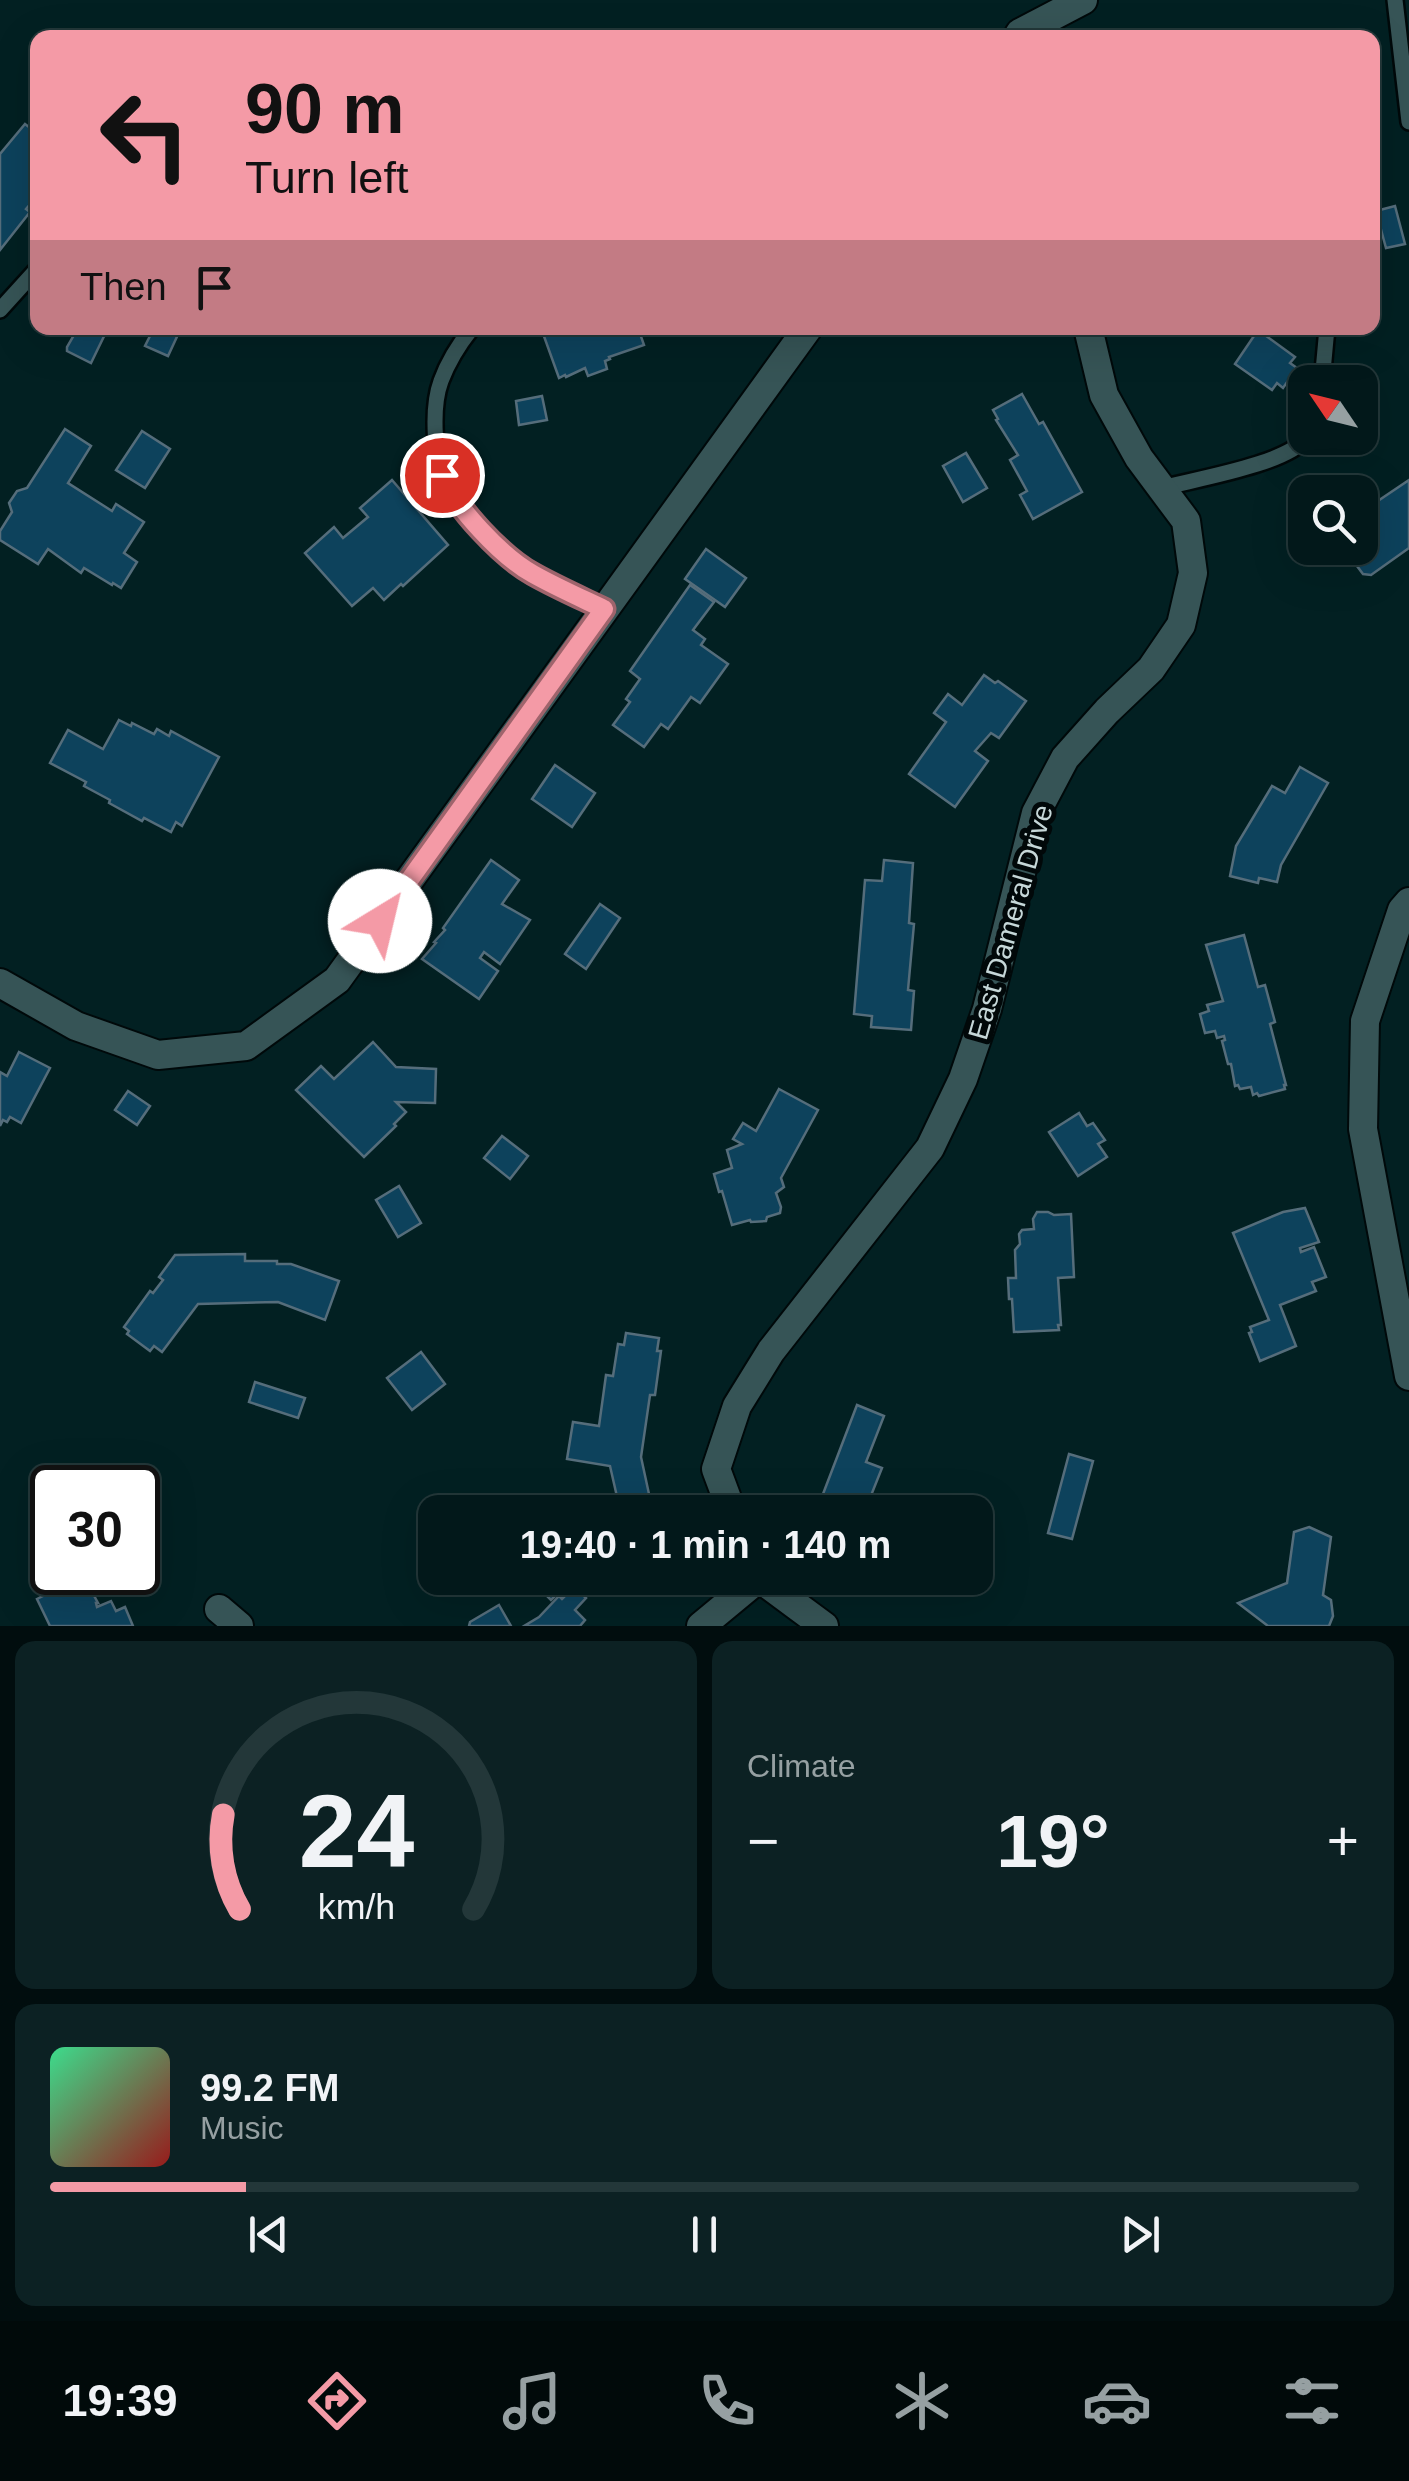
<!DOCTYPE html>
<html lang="en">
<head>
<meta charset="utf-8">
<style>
	:root { --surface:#02181a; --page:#0c2123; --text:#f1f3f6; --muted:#96a0a2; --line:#233739; --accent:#f49aa6 }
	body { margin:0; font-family:Arial,sans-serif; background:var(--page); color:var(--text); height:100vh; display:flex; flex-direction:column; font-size:38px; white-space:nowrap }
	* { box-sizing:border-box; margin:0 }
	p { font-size:32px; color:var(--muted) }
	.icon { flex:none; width:55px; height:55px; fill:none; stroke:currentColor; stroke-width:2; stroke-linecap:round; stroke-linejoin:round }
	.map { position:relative; height:1626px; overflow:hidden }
	.drawer { display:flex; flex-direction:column; gap:15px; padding:15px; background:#010d0e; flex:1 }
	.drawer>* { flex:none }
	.guide { position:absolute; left:30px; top:30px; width:1350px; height:305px; border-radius:20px; box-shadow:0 10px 40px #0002,0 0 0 2px var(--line); background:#f49aa6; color:#111; overflow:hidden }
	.needle { width:65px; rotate:305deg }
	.tools { position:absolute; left:1288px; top:365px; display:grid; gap:20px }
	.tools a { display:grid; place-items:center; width:90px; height:90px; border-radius:20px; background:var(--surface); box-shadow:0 10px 40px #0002,0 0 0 2px var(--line); font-size:50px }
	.speed { position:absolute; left:30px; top:1465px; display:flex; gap:20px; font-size:50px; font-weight:700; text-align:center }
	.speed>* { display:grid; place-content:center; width:130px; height:130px; border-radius:50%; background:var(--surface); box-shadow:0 10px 40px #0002,0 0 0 2px var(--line); line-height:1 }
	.speed .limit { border:5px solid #111; border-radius:15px; background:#fff; color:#111 }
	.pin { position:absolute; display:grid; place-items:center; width:85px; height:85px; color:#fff; margin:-42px; border:5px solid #fff; border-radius:50%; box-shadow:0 2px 10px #0007 }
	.me { position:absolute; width:110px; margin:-55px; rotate:36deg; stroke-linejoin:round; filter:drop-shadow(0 0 8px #0008) }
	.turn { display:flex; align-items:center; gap:35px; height:210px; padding:0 50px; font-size:45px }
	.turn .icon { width:130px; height:130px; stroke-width:2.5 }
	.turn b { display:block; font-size:70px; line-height:85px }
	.then { display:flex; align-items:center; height:95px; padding:0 50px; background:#0003; gap:20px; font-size:38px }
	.big { font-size:75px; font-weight:800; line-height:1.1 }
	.drawer .tile { flex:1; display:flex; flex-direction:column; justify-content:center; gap:15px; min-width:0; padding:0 35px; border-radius:20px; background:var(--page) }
	.drawer .dial { align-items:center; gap:0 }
	.dial svg { height:260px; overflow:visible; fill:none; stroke:var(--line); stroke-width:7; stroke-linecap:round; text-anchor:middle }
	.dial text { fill:var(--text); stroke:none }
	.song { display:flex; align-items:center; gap:30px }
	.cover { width:120px; height:120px; border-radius:15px; background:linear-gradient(135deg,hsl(150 70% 55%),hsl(0 70% 35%)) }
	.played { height:10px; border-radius:5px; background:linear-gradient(90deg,var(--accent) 15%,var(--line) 15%) }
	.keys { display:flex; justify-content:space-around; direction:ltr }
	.heat { display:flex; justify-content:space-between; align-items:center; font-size:55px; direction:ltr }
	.drawer .tiles { flex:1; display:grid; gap:15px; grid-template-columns:1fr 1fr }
	.tile:last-child { grid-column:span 2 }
	.trip { position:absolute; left:418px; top:1495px; width:575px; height:100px; border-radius:20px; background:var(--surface); box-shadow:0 10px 40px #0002,0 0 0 2px var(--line); font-weight:800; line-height:100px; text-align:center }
	.menu { display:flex; height:160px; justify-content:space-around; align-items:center; background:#010a0a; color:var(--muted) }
	.menu .icon { width:70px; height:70px }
	.menu .current { color:var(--accent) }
	.menu b { font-size:45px; color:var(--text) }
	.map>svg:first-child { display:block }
</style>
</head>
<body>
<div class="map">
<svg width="1409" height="1626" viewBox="0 0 1409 1626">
	<rect width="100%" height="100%" fill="#022022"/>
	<g fill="#0d425c" stroke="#556d7b" stroke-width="2.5">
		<path d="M25 124 38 134V195L26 209 30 212 0 250V154Z"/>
		<path d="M1395 206 1405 244 1386 248 1376 211Z"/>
		<path d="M78 328H108L91 363 67 351V347Z"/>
		<path d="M154 328H181L168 356 145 346Z"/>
		<path d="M541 328H638L644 345 609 357 610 359 605 361 607 369 588 376 585 368 566 377 565 375 559 378Z"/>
		<path d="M1258 330 1295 357 1290 363 1297 368 1283 388 1277 383 1272 390 1235 364Z"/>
		<path d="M1022 394 1039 424 1043 422 1082 492 1033 519 1020 495 1027 491 1010 460 1018 455 996 420 998 419 993 410Z"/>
		<path d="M542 396 547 420 519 425 516 401Z"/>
		<path d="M65 429 91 446 68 483 112 511 116 504 144 522 124 553 137 562 121 588 113 583 112 585 84 568 81 573 48 549 38 564 0 540V531L12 512 9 503 17 491 27 488Z"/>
		<path d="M142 431 170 449 145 488 116 470Z"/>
		<path d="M966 453 987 488 963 502 943 466Z"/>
		<path d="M392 480 448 545 403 586 401 584 384 600 373 588 352 606 305 553 334 527 343 538 368 517 360 508Z"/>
		<path d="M1409 480V548L1371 575 1363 574 1354 562 1357 555 1352 548H1360V513Z"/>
		<path d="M706 549 746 578 725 607 685 579Z"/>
		<path d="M690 585 714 602 693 630 705 639 701 645 728 664 700 703 691 697 668 729 661 724 644 747 613 725 630 702 626 699 640 679 630 671Z"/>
		<path d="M984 675 995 683 998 681 1026 701 999 738 991 733 975 751 988 761 955 807 909 774 946 722 934 713 948 694 962 705Z"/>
		<path d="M119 720 131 726 132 723 154 734 157 729 169 736 171 731 219 757 182 826 176 822 171 832 144 818 142 821 109 803 110 800 84 786 86 782 50 763 68 730 103 749Z"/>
		<path d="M555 765 595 793 572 827 532 799Z"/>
		<path d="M1300 767 1328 783 1281 865 1277 882 1259 878 1258 883 1230 876 1236 846 1272 786 1285 793Z"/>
		<path d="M491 860 519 880 502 904 530 920 500 964 484 952 480 958 498 971 479 999 422 959 436 943 434 942 445 930 443 928Z"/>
		<path d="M884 860 913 863 909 923 914 924 908 990 914 991 911 1030 871 1027 872 1016 854 1014 865 880 882 881Z"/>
		<path d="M600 904 620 918 586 969 565 954Z"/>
		<path d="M1244 935 1258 987 1265 985 1275 1022 1270 1024 1286 1085H1284L1285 1089 1259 1096 1257 1093 1253 1095 1251 1087 1240 1089 1238 1085 1235 1086 1231 1064H1228L1222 1041 1225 1040 1224 1036 1217 1038 1215 1031 1205 1033 1200 1014 1209 1011 1207 1005 1223 1001 1206 945Z"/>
		<path d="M373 1042 396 1067 436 1069 435 1103 396 1102 406 1112 394 1124 396 1126 364 1157 296 1090 321 1066 334 1079Z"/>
		<path d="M19 1052 50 1068 21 1123 10 1117 7 1122 3 1120 0 1126V1072L7 1076Z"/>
		<path d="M779 1089 818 1110 781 1178 784 1187 776 1193 781 1207 780 1213 767 1217 766 1221 751 1222 750 1220 732 1225 722 1191 719 1192 714 1174 732 1168 727 1150 742 1144 733 1139 743 1123 756 1131Z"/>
		<path d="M128 1091 150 1106 137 1125 115 1110Z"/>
		<path d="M1079 1113 1087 1126 1093 1123 1105 1140 1098 1144 1107 1157 1078 1176 1049 1132Z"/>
		<path d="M502 1136 528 1156 510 1179 484 1158Z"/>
		<path d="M399 1186 421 1223 398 1237 376 1200Z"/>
		<path d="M1305 1208 1319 1242 1300 1248 1301 1252 1314 1247 1326 1277 1312 1282 1316 1291 1280 1305 1296 1346 1260 1361 1249 1333 1252 1332 1250 1327 1269 1320 1233 1233 1283 1212Z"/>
		<path d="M1037 1212H1048L1054 1215 1071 1214 1074 1277 1058 1278 1061 1325H1058L1059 1330 1014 1332 1012 1299H1009L1008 1278H1016L1015 1250 1020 1244 1019 1234 1022 1230 1034 1229 1033 1219Z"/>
		<path d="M245 1254V1261H277V1264H291L339 1281 325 1320 278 1302 198 1304 162 1352 154 1346 150 1351 127 1334 129 1331 124 1327 150 1291 153 1293 163 1280 159 1277 175 1255Z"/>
		<path d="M626 1333 659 1338 657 1351H661L655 1395H650L641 1457 649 1494 618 1501 610 1466 567 1459 573 1422 599 1426 606 1375 613 1376 618 1344 624 1345Z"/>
		<path d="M421 1352 445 1384 412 1410 387 1378Z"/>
		<path d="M255 1382 305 1398 298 1418 249 1402Z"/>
		<path d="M857 1405 884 1416 866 1462 882 1468 868 1503 893 1512H823L829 1496 823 1494Z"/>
		<path d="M1069 1454 1093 1461 1072 1539 1048 1533Z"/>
		<path d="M1309 1527 1331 1537 1323 1595 1331 1600 1333 1616 1329 1626H1268L1238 1603 1287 1583 1294 1532Z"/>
		<path d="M529 1578H574L551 1600Z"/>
		<path d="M86 1581 98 1603H96L97 1607 111 1601 116 1611 125 1607 133 1626H50L37 1599 63 1586 66 1591Z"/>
		<path d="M574 1587 586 1598 575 1610 585 1620 580 1626H524L539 1617 559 1596 562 1599Z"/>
		<path d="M499 1605 511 1626H469L470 1622Z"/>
	</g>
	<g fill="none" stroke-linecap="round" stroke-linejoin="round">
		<g stroke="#00090a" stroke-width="20">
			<g id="service">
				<path d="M1395 0 1409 122"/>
				<path d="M0 310 38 268"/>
				<path d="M472 328C460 343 448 362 441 381 431 408 434 462 447 488 460 512 493 545 515 562 541 583 575 595 605 609"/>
				<path d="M1322 382 1327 328"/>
				<path d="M1162 488C1196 479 1287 464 1306 438"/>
			</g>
		</g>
		<g stroke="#00090a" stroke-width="32">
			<g id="minor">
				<path d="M1017 38 1020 33 1083 0"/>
				<path d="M1409 902 1402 910 1365 1021 1363 1129 1409 1376"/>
				<path d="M0 983 76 1026 158 1055 246 1046 337 980 808 328"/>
				<path d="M732 1512 716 1469 737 1406 771 1351 930 1148 963 1079 987 1009 1036 813 1065 758 1107 711 1151 669 1181 625 1193 573 1186 521 1139 458 1104 395 1088 328"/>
				<path d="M759 1578 824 1626"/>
				<path d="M219 1609 239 1626"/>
				<path d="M701 1626 759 1578"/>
			</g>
		</g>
		<use href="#service" stroke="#365456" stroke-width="15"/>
		<use href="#minor" stroke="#365456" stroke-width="28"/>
	</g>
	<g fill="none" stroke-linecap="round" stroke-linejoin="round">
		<g stroke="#9f646c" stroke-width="25">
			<path id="route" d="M380 921 604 609C581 598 556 587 533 574 502 557 455 507 442 475"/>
		</g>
		<use href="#route" stroke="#f49aa6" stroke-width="18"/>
	</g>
	<g text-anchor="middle" stroke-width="10" stroke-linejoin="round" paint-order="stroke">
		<g font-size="28" fill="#c6d7d8" stroke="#010809">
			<text transform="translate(1010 922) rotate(-74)" y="10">East Dameral Drive</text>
		</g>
	</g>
</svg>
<div class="tools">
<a><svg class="needle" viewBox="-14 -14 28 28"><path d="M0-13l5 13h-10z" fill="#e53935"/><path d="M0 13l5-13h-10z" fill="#96a0a2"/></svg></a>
<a><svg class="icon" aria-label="search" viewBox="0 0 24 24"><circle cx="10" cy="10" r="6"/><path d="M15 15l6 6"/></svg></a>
</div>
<div class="speed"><div class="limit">30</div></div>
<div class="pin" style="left:442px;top:475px;background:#d93025"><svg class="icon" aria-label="arrive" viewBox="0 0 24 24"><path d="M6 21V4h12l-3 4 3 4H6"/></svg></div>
<svg class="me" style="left:380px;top:921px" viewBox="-20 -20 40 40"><circle r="19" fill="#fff"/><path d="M0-13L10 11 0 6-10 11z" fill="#f49aa6"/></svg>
<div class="trip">19:40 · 1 min · 140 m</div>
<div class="guide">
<div class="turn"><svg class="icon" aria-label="left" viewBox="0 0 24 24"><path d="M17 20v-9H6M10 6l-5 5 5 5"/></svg><div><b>90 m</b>Turn left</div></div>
<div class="then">Then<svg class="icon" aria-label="arrive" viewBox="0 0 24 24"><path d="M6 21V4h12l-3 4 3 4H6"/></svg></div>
</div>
</div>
<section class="drawer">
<div class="tiles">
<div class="tile dial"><svg viewBox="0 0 100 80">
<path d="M14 69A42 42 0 1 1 86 69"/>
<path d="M14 69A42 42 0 0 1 9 40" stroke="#f49aa6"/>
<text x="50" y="56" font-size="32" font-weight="700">24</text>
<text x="50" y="72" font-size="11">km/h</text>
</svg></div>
<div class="tile"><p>Climate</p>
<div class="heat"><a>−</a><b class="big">19°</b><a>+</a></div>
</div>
<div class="tile">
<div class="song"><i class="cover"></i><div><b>99.2 FM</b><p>Music</p></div></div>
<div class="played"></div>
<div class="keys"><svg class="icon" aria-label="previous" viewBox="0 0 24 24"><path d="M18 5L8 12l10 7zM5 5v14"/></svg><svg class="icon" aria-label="pause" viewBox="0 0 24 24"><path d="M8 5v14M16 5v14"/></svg><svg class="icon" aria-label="next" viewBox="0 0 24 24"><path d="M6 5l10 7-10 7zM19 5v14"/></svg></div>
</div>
</div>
</section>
<nav class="menu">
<b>19:39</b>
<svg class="icon current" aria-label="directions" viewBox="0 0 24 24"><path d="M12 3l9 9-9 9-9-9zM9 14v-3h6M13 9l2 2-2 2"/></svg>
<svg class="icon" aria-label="music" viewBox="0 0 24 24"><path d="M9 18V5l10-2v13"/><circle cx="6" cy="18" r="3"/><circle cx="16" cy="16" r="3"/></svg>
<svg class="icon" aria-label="phone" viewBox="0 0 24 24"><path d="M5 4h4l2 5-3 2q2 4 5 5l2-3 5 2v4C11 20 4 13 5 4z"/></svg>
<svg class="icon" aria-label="climate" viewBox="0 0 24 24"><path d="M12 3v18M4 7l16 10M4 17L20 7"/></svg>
<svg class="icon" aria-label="car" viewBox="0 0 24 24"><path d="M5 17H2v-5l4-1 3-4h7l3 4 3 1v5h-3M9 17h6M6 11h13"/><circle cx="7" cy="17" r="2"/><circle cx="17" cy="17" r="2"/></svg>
<svg class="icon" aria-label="filters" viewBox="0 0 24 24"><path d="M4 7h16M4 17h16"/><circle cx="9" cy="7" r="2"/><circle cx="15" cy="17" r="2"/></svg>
</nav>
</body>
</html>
